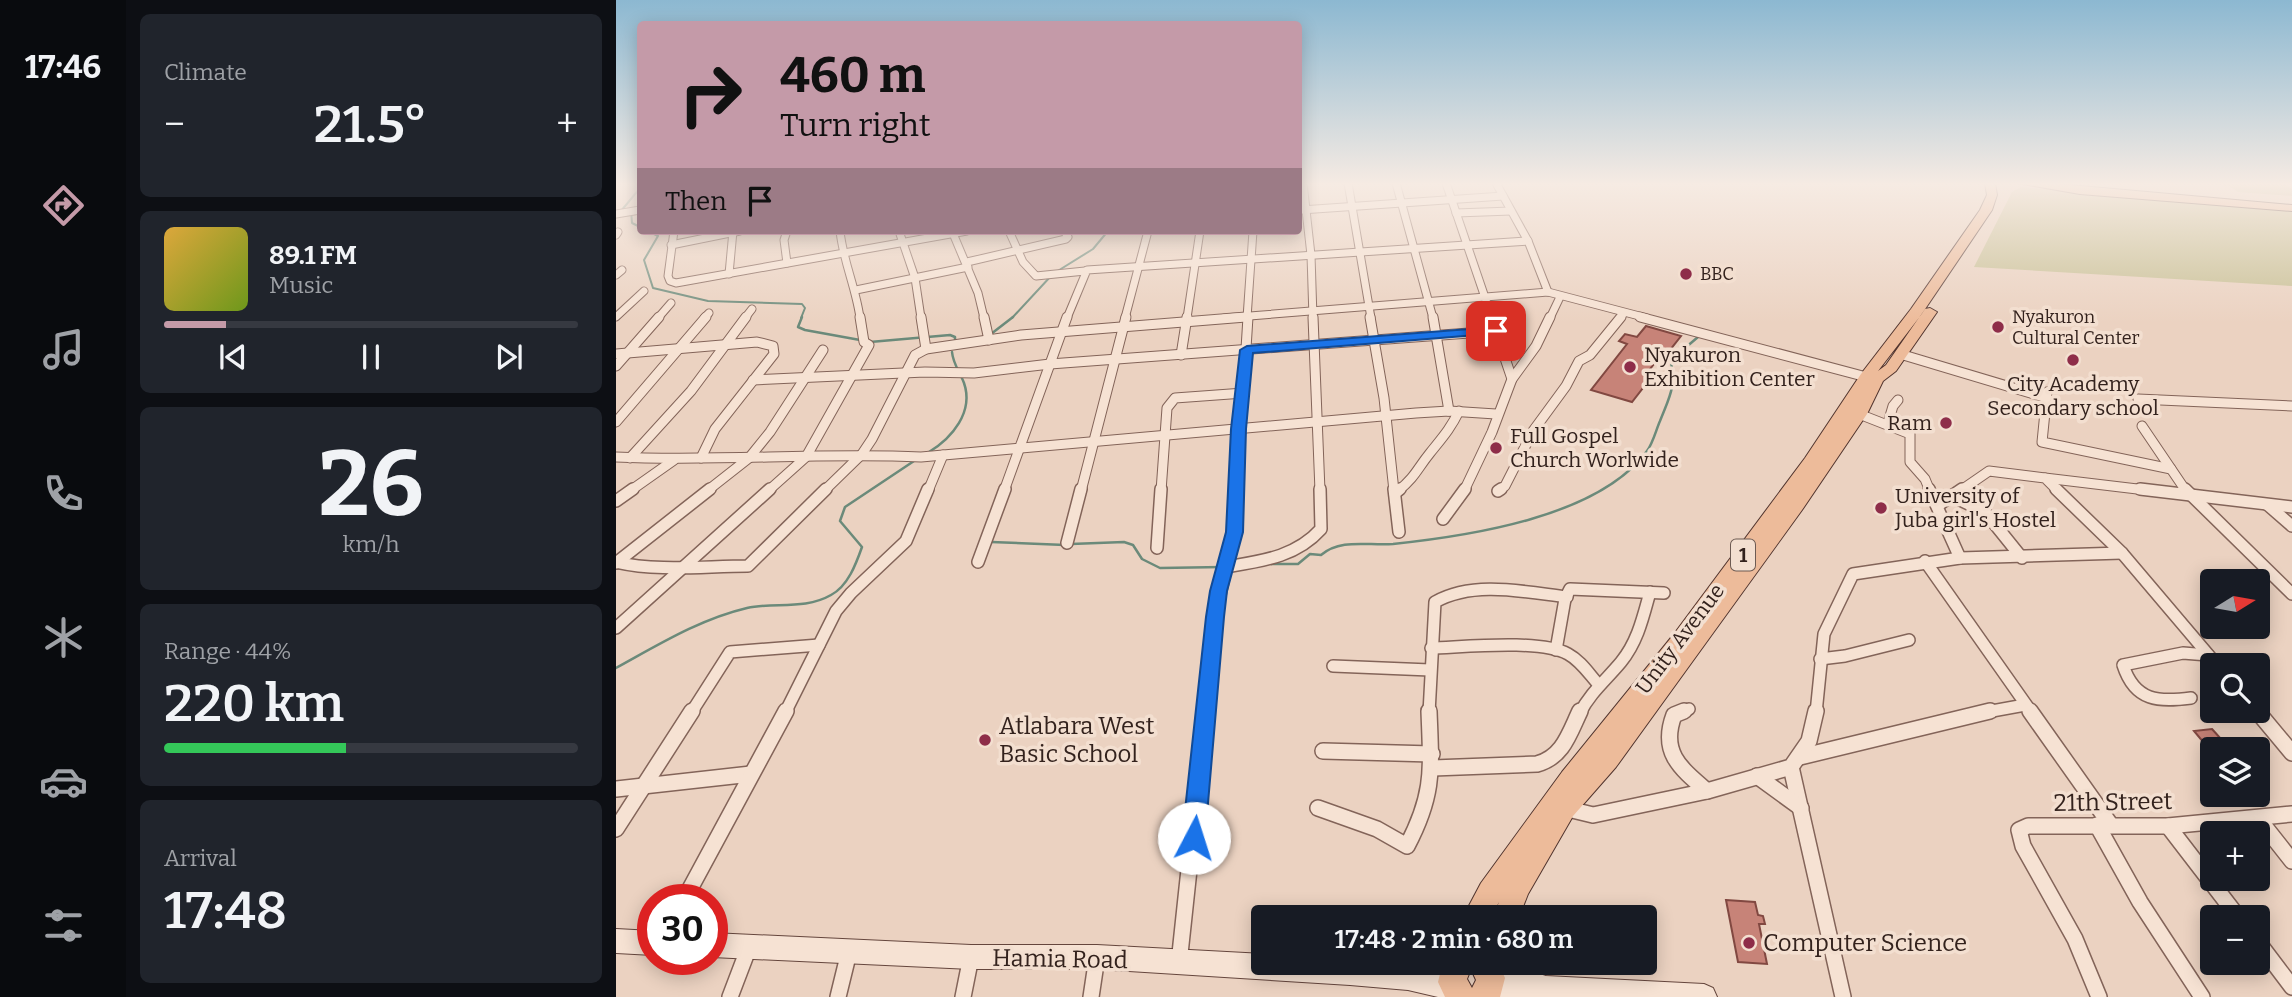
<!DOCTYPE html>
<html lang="en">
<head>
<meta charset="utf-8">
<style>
	:root { --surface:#171b24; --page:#20242c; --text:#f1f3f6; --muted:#9ea1a6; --line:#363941; --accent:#c49aa8 }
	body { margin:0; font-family:Bitter,serif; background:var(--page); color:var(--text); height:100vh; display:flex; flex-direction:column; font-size:26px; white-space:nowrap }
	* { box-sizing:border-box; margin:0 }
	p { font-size:23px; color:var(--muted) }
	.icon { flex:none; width:38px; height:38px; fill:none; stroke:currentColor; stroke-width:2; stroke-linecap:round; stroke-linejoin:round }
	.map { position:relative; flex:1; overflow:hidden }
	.sheet { display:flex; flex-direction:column; gap:14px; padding:14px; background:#0d0f14; width:490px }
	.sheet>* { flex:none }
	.top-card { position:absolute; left:21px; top:21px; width:665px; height:214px; border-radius:7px; box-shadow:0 4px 18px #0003; background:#c49aa8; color:#111; overflow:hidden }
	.needle { width:46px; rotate:79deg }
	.controls { position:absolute; left:1584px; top:569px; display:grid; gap:14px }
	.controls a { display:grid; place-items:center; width:70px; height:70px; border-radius:7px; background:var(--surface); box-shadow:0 4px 18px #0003; font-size:35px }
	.speed { position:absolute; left:21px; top:884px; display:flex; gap:14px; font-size:35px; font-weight:700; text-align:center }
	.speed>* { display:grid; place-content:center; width:91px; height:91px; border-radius:50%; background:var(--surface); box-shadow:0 4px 18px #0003; line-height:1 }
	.speed .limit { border:10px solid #d22; background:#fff; color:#111 }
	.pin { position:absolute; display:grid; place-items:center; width:60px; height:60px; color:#fff; margin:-30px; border-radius:14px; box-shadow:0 4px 10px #0006 }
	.me { position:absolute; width:77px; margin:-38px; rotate:5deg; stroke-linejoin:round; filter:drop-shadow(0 0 5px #0008) }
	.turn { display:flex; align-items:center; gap:24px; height:147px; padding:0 28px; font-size:32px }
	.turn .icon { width:91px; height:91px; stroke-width:2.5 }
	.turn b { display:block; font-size:49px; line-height:60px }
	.then { display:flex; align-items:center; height:66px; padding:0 28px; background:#0003; gap:14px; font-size:26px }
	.big { font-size:52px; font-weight:600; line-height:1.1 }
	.sheet .widget { flex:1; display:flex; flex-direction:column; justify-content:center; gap:10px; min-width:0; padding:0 24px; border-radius:10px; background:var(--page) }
	.sheet .dial { align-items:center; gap:0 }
	.dial b { font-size:91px; line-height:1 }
	.song { display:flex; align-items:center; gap:21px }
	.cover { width:84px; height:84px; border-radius:10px; background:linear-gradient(135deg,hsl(40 70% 55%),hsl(80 70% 35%)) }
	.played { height:7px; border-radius:4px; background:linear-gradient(90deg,var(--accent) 15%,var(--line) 15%) }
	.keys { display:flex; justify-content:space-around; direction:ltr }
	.heat { display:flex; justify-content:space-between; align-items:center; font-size:38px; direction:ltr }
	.charge { height:10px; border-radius:5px; background:linear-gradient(90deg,#34c759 44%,var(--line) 0) }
	.trip { position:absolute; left:635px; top:905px; width:406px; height:70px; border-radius:7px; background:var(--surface); box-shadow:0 4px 18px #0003; font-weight:600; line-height:70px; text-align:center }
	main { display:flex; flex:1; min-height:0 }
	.tab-bar { display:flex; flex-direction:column; width:126px; justify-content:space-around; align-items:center; background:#090b0e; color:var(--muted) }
	.tab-bar .icon { width:49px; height:49px }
	.tab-bar .current { color:var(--accent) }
	.tab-bar b { font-size:32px; color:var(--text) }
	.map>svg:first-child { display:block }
</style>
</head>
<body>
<main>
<nav class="tab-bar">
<b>17:46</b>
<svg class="icon current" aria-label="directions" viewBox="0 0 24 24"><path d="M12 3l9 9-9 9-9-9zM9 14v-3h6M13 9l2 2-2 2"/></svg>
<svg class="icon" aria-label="music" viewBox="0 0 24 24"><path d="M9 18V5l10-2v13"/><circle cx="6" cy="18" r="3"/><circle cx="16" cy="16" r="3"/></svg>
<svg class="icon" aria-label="phone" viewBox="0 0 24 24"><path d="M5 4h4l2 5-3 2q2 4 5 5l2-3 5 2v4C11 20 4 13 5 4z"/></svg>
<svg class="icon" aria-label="climate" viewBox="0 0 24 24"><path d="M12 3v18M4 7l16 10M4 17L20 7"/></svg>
<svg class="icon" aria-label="car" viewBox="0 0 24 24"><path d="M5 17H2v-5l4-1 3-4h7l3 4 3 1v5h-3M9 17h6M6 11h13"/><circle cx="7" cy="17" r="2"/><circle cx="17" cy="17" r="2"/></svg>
<svg class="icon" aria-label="filters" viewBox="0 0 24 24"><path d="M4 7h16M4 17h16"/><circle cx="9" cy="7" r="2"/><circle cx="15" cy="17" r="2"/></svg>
</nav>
<section class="sheet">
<div class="widget"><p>Climate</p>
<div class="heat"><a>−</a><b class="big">21.5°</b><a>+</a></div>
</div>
<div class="widget">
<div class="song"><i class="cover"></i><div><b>89.1 FM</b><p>Music</p></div></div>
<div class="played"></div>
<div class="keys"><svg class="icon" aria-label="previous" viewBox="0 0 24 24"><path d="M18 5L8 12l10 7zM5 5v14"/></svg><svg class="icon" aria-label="pause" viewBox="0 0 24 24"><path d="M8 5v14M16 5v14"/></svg><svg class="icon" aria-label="next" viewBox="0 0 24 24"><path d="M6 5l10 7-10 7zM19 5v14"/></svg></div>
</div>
<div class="widget dial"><b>26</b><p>km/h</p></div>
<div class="widget"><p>Range · 44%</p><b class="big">220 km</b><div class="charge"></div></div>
<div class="widget"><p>Arrival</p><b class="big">17:48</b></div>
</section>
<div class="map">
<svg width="1676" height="997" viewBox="0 0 1676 997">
	<rect width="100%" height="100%" fill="#ebd2c1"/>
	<g fill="#c8c095">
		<path d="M1583 183H1666L1676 189V196L1622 192 1613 186Z"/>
		<path d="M1405 187 1676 209V286L1358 267 1396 192Z"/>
	</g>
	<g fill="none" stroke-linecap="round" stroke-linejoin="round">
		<g stroke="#6b8a7a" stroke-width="2">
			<path d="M5 211 24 188"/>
			<path d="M15 211 16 223 24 227"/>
			<path d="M32 231 42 236 28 260 37 288 92 301 186 304 189 308 185 318"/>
			<path d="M440 272 477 249 492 231"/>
			<path d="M396 318 435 276"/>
		</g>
		<g stroke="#6b8a7a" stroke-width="2.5">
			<path d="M186 317 182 327 189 330 244 340"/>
			<path d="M375 334 397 317"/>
			<path d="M254 342 334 335 339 337V342"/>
			<path d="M313 452C336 438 358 412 348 383 344 372 337 364 336 352"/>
			<path d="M375 542 449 545"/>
			<path d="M455 544 508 542 517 545 526 559 544 568 607 567"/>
			<path d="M655 564H682L694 554 705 555C725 538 752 546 777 544 853 536 983 517 1031 451 1037 443 1040 430 1044 421 1055 393 1059 390 1055 360L1082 337"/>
			<path d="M0 668C42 645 84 619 131 608 158 602 189 610 215 595 232 586 240 564 246 547L224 521 229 507 301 459"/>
		</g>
	</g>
	<g fill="#c78378" stroke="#814841" stroke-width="2">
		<path d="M1030 326 1065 336 1046 360 1042 359 1031 373 1037 375 1016 402 975 390 1011 344 1003 341 1009 334 1021 337Z"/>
		<path d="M1596 729 1614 749H1593L1578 731Z"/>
		<path d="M1110 900 1139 902 1142 915 1147 916 1149 924H1143L1151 964 1122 962Z"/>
	</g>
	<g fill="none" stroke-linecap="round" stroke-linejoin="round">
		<g stroke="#836459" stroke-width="9">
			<g id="minor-far3">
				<path d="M687 183 695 255 697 318"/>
				<path d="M732 183 755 318"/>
				<path d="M780 183 817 318"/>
				<path d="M830 183 876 318"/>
				<path d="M880 183 912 241 932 292"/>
				<path d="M685 210 887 196"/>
				<path d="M840 213 895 211"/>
				<path d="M0 214 24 210"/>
				<path d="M58 231 52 276 54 281 60 283 351 231"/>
				<path d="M171 231 168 240 171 263"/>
				<path d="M224 231C227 261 240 288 244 318"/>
				<path d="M283 231 299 278 305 318"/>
				<path d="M336 231 362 293 368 318"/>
				<path d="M393 231 407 262 420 276 469 271"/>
				<path d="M0 235 2 232"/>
				<path d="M55 245 124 231"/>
				<path d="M351 262 450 239 452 237 448 231"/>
				<path d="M113 274 117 231"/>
				<path d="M0 275 6 270"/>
				<path d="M240 290 352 267"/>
				<path d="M0 317 28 291"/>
				<path d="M42 318 55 303"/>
				<path d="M88 318 93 313"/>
				<path d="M129 318 136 309"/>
				<path d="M451 318 471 270 912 241"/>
				<path d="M509 318 532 231"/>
				<path d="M571 318 584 231"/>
				<path d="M608 318 932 292 1031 318"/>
				<path d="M631 318 637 231"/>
				<path d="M934 318 944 297"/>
				<path d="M1004 318 1008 313"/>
			</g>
		</g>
		<g stroke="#836459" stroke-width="11">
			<g id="minor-far2">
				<path d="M305 317 310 349"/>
				<path d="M368 317 373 340"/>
				<path d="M697 317 704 491"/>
				<path d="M754 317 768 398 778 491"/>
				<path d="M817 317 833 411"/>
				<path d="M875 317 896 379"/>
				<path d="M1024 317 1258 379"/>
				<path d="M0 354 141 342 157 346 158 354 99 429 85 458"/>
				<path d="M1284 354 1431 398"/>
				<path d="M565 355 571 317"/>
				<path d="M0 366 43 317"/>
				<path d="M137 380 309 372 358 373 434 364 880 331"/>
				<path d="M1431 392 1426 442 1555 469"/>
				<path d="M1522 399 1676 406"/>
				<path d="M1243 414 1294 434V462L1309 479 1314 491"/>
				<path d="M0 422 90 317"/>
				<path d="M1272 423 1277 406 1282 400"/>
				<path d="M1526 426 1570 491"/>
				<path d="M0 457C102 462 203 452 305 457L800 413 833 411 880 414"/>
				<path d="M14 458 75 391 130 317"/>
				<path d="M1429 478 1538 491"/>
				<path d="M14 491 58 460"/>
				<path d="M91 491 133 458 154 432 207 350"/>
				<path d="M152 491 190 457 253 345 248 342 244 317"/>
				<path d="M208 491 246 454 256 439 299 355 310 349 405 335 630 317"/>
				<path d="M312 491 327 455"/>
				<path d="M388 491 451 317"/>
				<path d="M465 491 510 317"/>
				<path d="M545 491 551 408 559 398 628 393"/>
				<path d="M621 491 632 317"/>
				<path d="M782 491C800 476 801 469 814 453 826 438 835 428 843 411"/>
				<path d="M848 491 876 432 896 379 920 346 934 317"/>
				<path d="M882 491 889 486 917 431 950 386 963 361 974 355 1005 317"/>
				<path d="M1344 491 1373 471 1429 478 1442 491"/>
			</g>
		</g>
		<g stroke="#836459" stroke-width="14">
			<g id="minor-far1">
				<path d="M778 489 783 532"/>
				<path d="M1313 489 1344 558"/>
				<path d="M1440 489 1506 553 1601 665"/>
				<path d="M1524 489 1676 507"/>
				<path d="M1569 489 1676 594"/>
				<path d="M882 491 885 489"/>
				<path d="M779 493 784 489"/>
				<path d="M1336 496 1369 512 1406 558"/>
				<path d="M0 501 17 489"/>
				<path d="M1652 505 1676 526"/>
				<path d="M1321 506 1346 489"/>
				<path d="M827 519 849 489"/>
				<path d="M451 543 465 489"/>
				<path d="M541 548 545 489"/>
				<path d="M1309 561 1416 713"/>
				<path d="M0 562C42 572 88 566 132 566L210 489"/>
				<path d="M362 562 389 489"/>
				<path d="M0 563 94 489"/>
				<path d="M610 567C646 561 680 557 705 529L704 489"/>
				<path d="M0 628 154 489"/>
				<path d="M815 648C849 647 924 639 952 654 965 661 973 674 983 685"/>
				<path d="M940 650 949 599 954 589 1048 593"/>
				<path d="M1204 659 1229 656 1293 640"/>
				<path d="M717 666 814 670"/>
				<path d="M1575 698C1543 702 1519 702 1507 665L1567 653 1592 655"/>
				<path d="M1640 710 1642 713"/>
				<path d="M75 713 114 652 203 645"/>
				<path d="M169 713 220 611 235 593 290 541 312 489"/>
				<path d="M590 713 599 617 618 532 621 489"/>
				<path d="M813 713 819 602C858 580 909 592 951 597"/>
				<path d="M964 713C974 693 991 679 1005 662 1022 641 1027 617 1034 592"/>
				<path d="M1064 713 1073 709"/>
				<path d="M1200 713 1208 634 1237 574 1344 558 1506 553"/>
				<path d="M1365 713 1409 705"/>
			</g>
		</g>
		<g stroke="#836459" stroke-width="18">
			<g id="minor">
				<path d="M1068 711 1058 715C1044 752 1064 768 1091 791"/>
				<path d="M1414 711 1494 824"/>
				<path d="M1641 711 1676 753"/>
				<path d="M707 751 816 754"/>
				<path d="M1184 757 1374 711"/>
				<path d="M1175 767 1227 997"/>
				<path d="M817 768 921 764C947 757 953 734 964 711"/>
				<path d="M1141 776 1185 808"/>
				<path d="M0 789 135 774"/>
				<path d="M702 808 761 829 791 846C819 793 815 768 813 711"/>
				<path d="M948 808 977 815 1091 791 1175 767 1193 741 1200 711"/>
				<path d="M1642 818 1676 861"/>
				<path d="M1481 825 1524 902 1586 997"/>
				<path d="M1552 826 1622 917"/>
				<path d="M0 829 76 711"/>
				<path d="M68 900 170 711"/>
				<path d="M1642 942 1676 987"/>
				<path d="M563 963 590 711"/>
				<path d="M114 997 133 947"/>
				<path d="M222 997 233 952"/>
				<path d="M347 997 355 957"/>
				<path d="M475 997 481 957"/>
				<path d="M1483 997 1459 939 1407 846 1403 830 1412 826H1552L1676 814"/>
			</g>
		</g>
		<g stroke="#65463d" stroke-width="2">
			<g id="secondary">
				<path d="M0 929 37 931V955L0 953Z"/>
				<path d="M96 933 355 945H481L648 954V962H853L854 965 850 974 842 977 846 979 850 988 846 997H822L792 990 734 985 481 969H355L96 957Z"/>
				<path d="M885 962 930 976 1088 984 1097 988 1101 997H856L859 987 870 983 865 981 861 972 865 963Z"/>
			</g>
		</g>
		<g stroke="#51342e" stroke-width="2">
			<g id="primary">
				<path d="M1369 183H1379L1381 195 1376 210 1305 315 1262 371 1270 365 1309 309 1314 308 1321 312 1280 371 1267 381 1251 414 1186 510 1000 767 957 816 912 894 903 917H877L883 902 875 917H847L865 883 946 772 1058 634 1189 458 1245 374 1295 309 1364 210 1371 195Z"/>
				<path d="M1401 183H1432L1676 205V211L1464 194Z"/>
				<path d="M827 962H882L889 978 884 997H829L822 982ZM855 969 860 980 856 988 851 979Z"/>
			</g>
		</g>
		<use href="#minor-far3" stroke="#f6e2d3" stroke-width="7"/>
		<use href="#minor-far2" stroke="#f6e2d3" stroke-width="9"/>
		<use href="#minor-far1" stroke="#f6e2d3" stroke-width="11"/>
		<use href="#minor" stroke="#f6e2d3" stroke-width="15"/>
		<use href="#secondary" fill="#f6e2d3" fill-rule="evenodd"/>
		<use href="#primary" fill="#edbb9a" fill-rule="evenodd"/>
	</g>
	<linearGradient id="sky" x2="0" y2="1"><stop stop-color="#8cb8d1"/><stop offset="0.57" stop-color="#f6ebe3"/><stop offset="1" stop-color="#f6ebe3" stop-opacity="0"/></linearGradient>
	<rect width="1676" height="323" fill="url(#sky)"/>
	<path fill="#1a73e8" stroke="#114b97" stroke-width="2" d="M880 327 885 328V333L637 353 630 429 627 532 611 591 608 617 589 838 586 846 578 849 570 846 566 838 590 617 594 591 610 532 615 429 624 350 631 346Z"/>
	<g fill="#8e2d49" stroke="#f3dfd0" stroke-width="2.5">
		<circle cx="1070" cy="274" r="7"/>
		<circle cx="1382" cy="327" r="7"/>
		<circle cx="1457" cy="360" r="7"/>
		<circle cx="1014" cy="367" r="7"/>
		<circle cx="1330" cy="423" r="7"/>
		<circle cx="880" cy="448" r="7"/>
		<circle cx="1265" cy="508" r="7"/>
		<circle cx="369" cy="740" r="7"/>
		<circle cx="1133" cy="943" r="7"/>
	</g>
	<g text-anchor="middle" stroke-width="7" stroke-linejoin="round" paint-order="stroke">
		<g font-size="18" fill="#33221d" stroke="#f3dfd0" text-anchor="start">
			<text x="1084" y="280">BBC</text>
			<text x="1396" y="323">Nyakuron<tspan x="1396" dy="21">Cultural Center</tspan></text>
		</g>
		<rect fill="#f3dfd0" stroke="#6d5b53" stroke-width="2" x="1115" y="539.5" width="24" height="31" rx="5"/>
		<g font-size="19" font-weight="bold" fill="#33221d">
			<text x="1127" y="562">1</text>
		</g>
		<g font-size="21" fill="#33221d" stroke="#f3dfd0" text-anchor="start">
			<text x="1028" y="362">Nyakuron<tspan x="1028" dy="24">Exhibition Center</tspan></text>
			<text x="1457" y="391" text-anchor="middle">City Academy<tspan x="1457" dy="24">Secondary school</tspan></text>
			<text x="1316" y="430" text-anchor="end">Ram</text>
			<text x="894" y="443">Full Gospel<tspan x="894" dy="24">Church Worlwide</tspan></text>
			<text x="1279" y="503">University of<tspan x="1279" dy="24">Juba girl's Hostel</tspan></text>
		</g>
		<g font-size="21" fill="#33221d" stroke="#f3dfd0">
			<text transform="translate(1064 639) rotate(-53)" y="7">Unity Avenue</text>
		</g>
		<g font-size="24" fill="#33221d" stroke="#f3dfd0" text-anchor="start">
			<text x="383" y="734">Atlabara West<tspan x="383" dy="28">Basic School</tspan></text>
			<text x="1147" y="951">Computer Science</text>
		</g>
		<g font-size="24" fill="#33221d" stroke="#f3dfd0">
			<text transform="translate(1497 802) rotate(-1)" y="8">21th Street</text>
			<text transform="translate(444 959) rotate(1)" y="8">Hamia Road</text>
		</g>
	</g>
</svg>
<div class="controls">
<a><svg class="needle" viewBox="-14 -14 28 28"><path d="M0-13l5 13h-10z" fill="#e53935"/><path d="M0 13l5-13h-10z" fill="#9ea1a6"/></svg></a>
<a><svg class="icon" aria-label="search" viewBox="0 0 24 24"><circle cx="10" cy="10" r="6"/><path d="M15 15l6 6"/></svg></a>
<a><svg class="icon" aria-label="layers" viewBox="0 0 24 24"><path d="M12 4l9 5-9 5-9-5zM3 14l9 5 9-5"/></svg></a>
<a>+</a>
<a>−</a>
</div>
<div class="speed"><div class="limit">30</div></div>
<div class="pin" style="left:880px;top:331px;background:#d93025"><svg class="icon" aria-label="arrive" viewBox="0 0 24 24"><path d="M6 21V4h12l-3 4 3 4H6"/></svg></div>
<svg class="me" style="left:578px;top:838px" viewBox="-20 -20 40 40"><circle r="19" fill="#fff"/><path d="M0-13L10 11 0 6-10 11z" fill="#1a73e8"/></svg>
<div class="trip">17:48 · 2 min · 680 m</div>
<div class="top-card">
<div class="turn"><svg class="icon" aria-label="right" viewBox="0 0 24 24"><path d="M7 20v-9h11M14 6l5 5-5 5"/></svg><div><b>460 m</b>Turn right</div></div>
<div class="then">Then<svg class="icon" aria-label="arrive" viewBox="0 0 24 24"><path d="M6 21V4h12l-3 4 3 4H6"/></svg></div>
</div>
</div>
</main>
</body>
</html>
